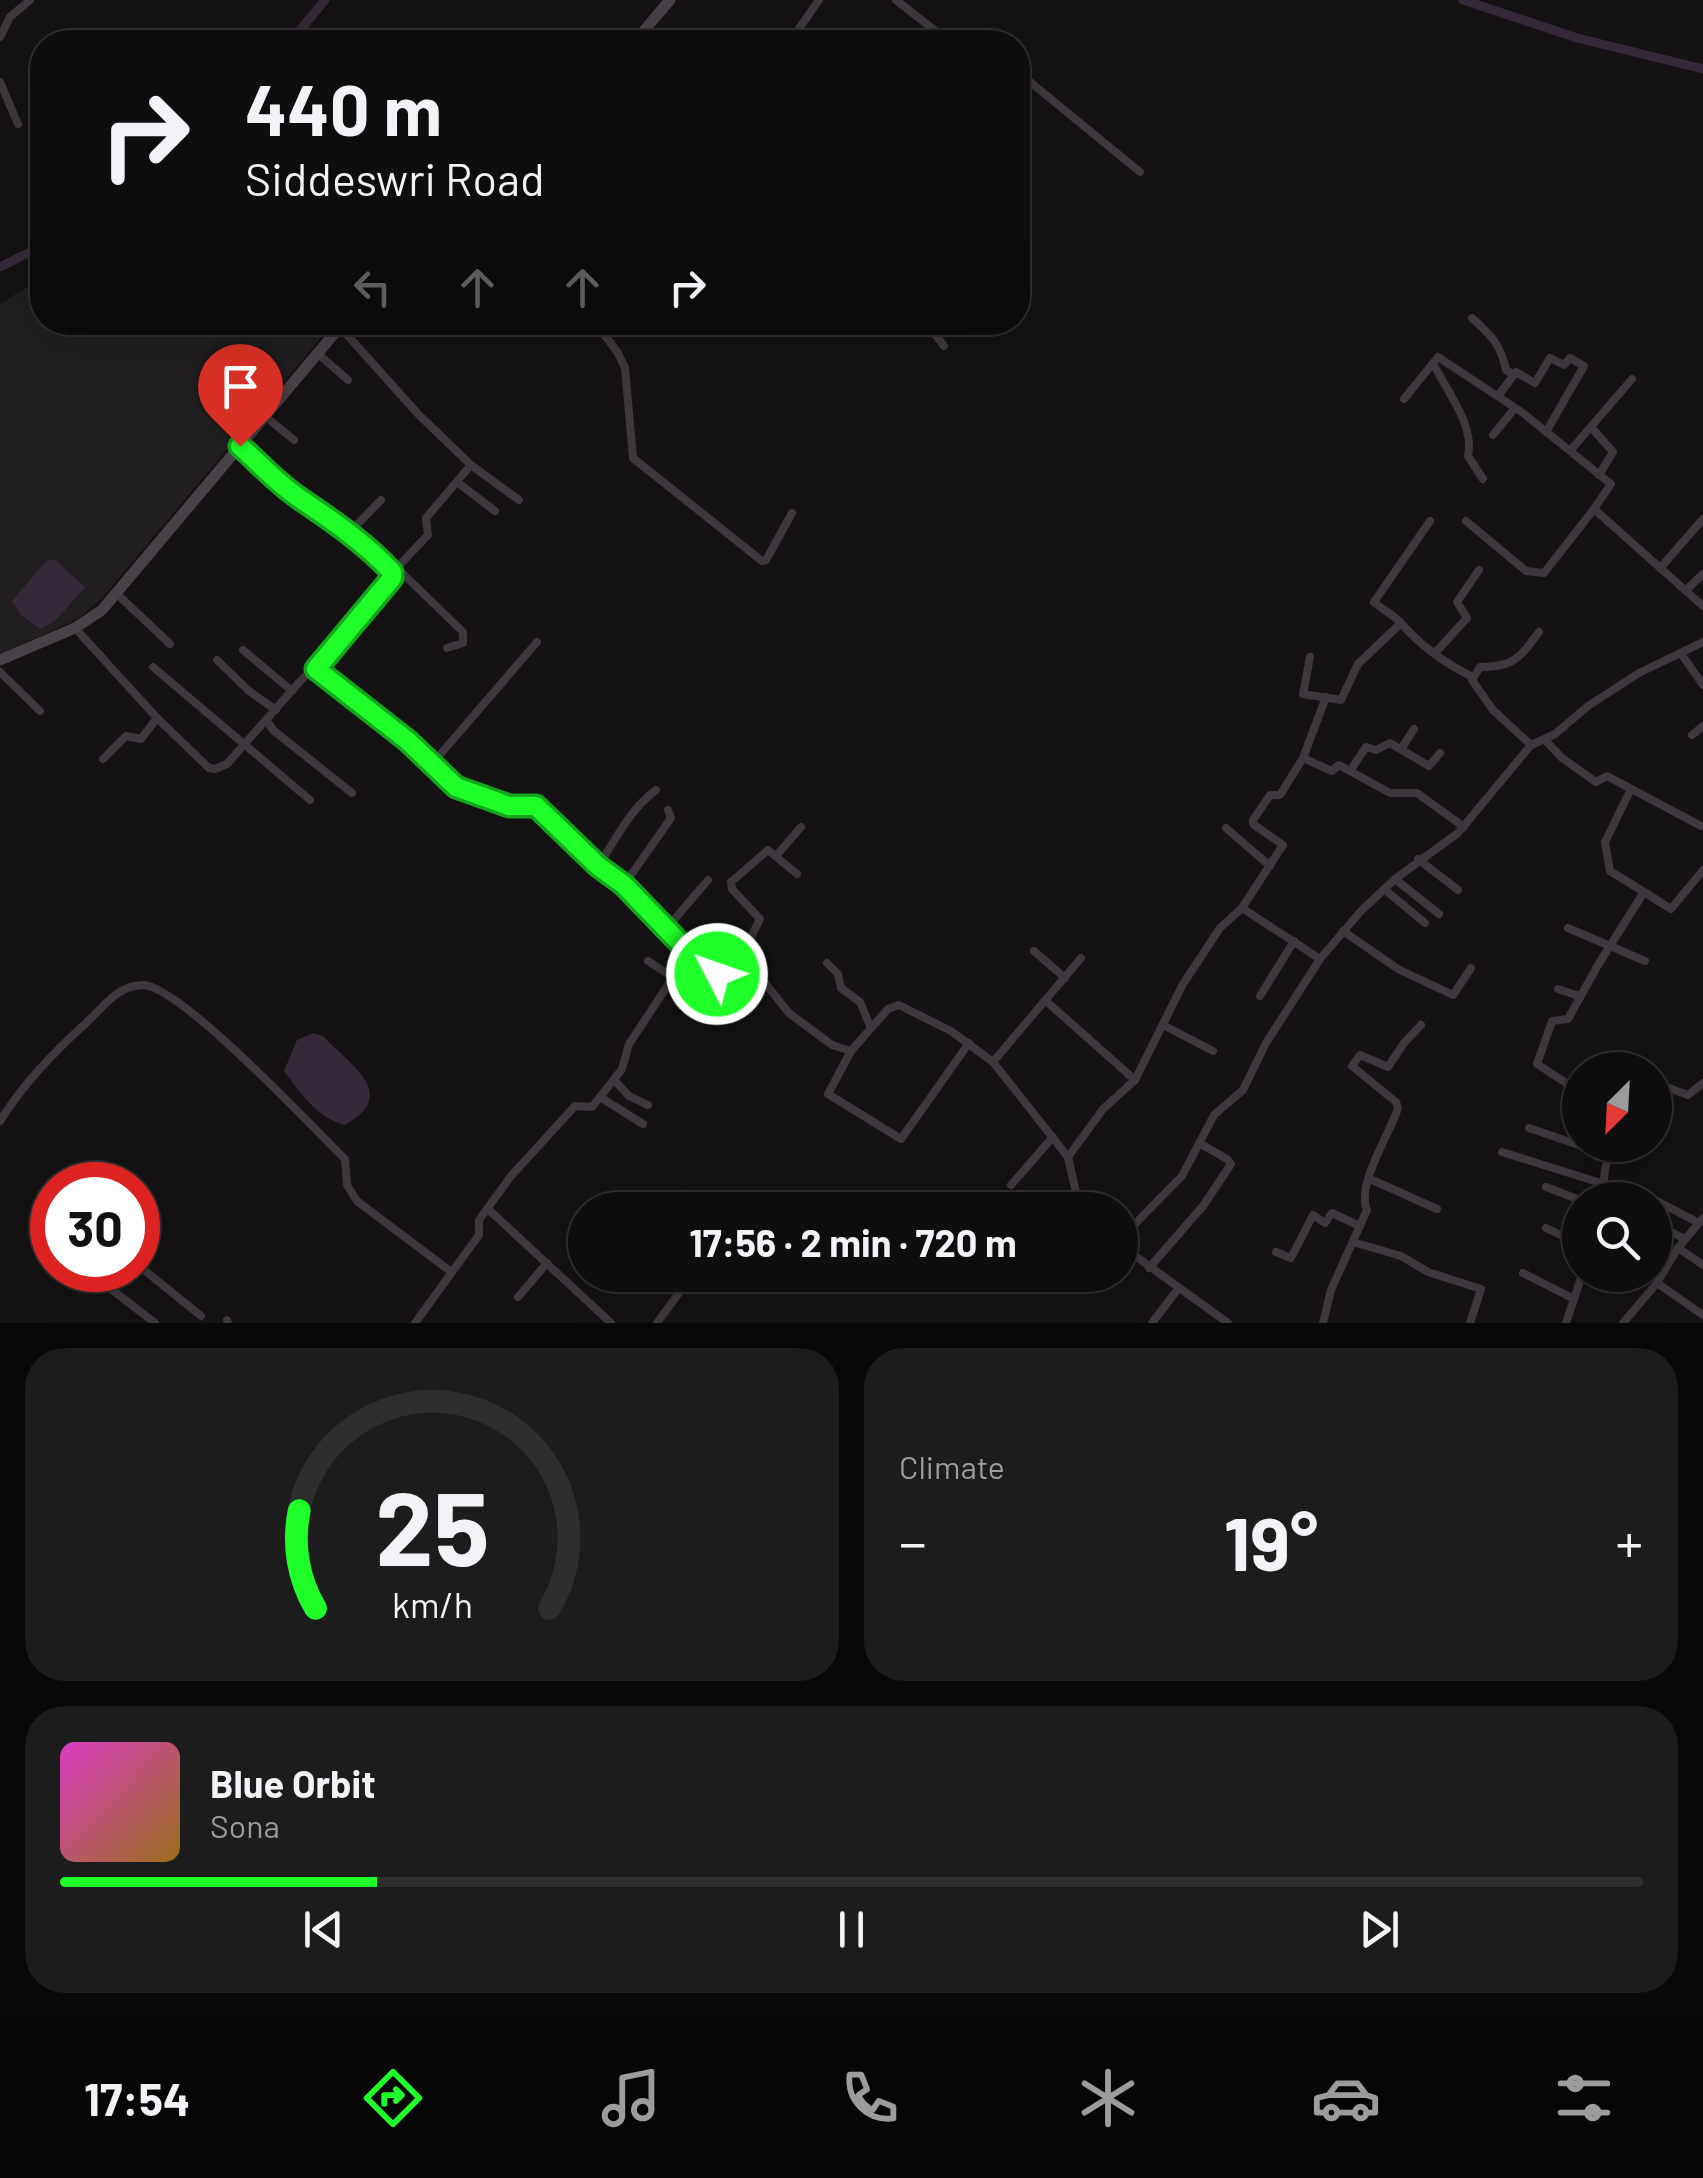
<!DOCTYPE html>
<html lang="en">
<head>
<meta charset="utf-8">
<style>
	:root { --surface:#0f0e0e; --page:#1d1c1c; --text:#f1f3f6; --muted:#9b9c9e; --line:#2f2e2e; --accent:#1fff29 }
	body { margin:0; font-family:Barlow,sans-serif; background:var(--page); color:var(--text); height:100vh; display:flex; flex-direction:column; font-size:38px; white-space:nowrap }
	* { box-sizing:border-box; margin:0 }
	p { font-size:32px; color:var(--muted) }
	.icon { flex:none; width:55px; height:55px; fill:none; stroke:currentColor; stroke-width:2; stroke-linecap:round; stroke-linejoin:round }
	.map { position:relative; height:1323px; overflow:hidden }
	.panel { display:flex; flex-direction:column; gap:25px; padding:25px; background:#080808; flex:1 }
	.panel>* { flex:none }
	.banner { position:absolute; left:30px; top:30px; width:1000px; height:305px; border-radius:40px; box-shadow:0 10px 40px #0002,0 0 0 2px var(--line); background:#0f0e0e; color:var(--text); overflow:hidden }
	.needle { width:65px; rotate:204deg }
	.fabs { position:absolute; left:1562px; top:1052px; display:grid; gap:20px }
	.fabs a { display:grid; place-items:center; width:110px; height:110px; border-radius:50%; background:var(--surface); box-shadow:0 10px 40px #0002,0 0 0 2px var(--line); font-size:50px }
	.speed { position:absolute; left:30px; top:1162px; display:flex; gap:20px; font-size:50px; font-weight:700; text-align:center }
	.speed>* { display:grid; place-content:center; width:130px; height:130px; border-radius:50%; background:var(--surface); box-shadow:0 10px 40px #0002,0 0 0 2px var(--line); line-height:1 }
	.speed .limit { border:15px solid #d22; background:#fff; color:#111 }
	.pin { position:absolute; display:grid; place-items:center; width:85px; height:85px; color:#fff; margin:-102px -42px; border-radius:50% 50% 50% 0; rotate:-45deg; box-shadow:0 0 10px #0007 }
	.pin .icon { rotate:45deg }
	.me { position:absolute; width:110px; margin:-55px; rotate:311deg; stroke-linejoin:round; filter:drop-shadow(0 0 8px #0008) }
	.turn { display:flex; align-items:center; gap:35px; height:210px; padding:0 50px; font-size:45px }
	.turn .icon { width:130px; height:130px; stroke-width:2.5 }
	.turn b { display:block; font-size:70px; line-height:85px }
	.lanes { display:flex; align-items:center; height:95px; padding:0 50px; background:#0003; justify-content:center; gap:50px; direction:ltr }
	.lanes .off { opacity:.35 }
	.big { font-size:75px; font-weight:700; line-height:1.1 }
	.panel .tile { flex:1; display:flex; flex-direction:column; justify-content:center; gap:15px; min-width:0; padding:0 35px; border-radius:40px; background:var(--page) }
	.panel .dial { align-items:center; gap:0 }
	.dial svg { height:260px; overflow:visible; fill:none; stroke:var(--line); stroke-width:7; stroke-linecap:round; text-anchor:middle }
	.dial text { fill:var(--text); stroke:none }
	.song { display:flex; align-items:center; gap:30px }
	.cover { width:120px; height:120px; border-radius:15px; background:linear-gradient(135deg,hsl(310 70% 55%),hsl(40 70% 35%)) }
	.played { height:10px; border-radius:5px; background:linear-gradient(90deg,var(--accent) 20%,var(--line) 20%) }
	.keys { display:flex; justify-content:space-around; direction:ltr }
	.heat { display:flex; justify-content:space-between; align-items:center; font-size:55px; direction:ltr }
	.panel .tiles { flex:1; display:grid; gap:25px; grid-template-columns:1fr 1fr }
	.tile:last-child { grid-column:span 2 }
	.trip { position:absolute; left:568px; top:1192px; width:570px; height:100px; border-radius:50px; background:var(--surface); box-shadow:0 10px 40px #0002,0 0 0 2px var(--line); font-weight:700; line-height:100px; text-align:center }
	.tab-bar { display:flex; height:160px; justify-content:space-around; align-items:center; background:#060606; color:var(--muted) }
	.tab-bar .icon { width:70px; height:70px }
	.tab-bar .active { color:var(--accent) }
	.tab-bar b { font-size:45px; color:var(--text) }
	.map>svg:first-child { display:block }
</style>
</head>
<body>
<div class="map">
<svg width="1703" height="1323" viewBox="0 0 1703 1323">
	<rect width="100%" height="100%" fill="#141213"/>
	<path fill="#211e20" d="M42 277V322H325L330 327 102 598 78 619 0 654V304Z"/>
	<g fill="#352838">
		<path d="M54 559 85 587 56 620 40 629 21 615 12 601 45 562Z"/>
		<path d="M313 1033 323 1036C351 1066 400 1094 345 1125 320 1120 299 1092 284 1071L297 1040Z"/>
	</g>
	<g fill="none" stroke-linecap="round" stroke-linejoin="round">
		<g stroke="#352838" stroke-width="9">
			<path d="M1463 0 1577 38 1703 69"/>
			<path d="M290 42 325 0"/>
			<path d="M0 267 42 246"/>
		</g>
		<g stroke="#3e373d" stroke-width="8">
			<path d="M896 0 947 40 956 42 975 32 989 42"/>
			<path d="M798 30 819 0"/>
			<path d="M0 37 10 17 30 0"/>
			<path d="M1018 72 1140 172"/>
			<path d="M0 82 18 124"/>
			<path d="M1472 318C1491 335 1501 345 1506 370L1514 375"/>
			<path d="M595 322 618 353 625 368 633 458 762 561 766 560 792 513"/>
			<path d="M926 322 944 346"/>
			<path d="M340 327 419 415 471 465 426 518 428 535 392 573"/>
			<path d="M606 337 619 322"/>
			<path d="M317 353 348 380"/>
			<path d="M1433 363C1446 390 1475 425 1468 456L1483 479"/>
			<path d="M1498 396 1516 372 1535 383 1550 358 1564 365 1570 358 1584 366 1546 432"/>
			<path d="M1404 399 1438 357 1523 413 1611 484 1594 509 1703 606"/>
			<path d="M266 417 294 440"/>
			<path d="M1591 427 1613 452 1599 475"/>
			<path d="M1493 435 1515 408"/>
			<path d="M240 446 294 495 349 533 392 573 391 578 317 669"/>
			<path d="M1570 451 1632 379"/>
			<path d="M471 465 519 500"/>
			<path d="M457 482 495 511"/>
			<path d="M1430 521 1374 602C1381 609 1393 614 1400 622 1419 644 1446 664 1473 677"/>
			<path d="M1466 521 1526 571 1544 573 1594 509"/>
			<path d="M349 533 381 500"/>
			<path d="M1662 566 1703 519"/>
			<path d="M397 568 463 632V643L447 648"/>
			<path d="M1686 590 1703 574"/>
			<path d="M117 594 170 644"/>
			<path d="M75 628 157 718 209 768 215 769 227 764 302 679 313 670H319L408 741 456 787 509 805 536 806 598 866 624 885 707 971 717 974 739 961 749 963 789 1013 832 1045 851 1051 888 1009 899 1005 951 1031 993 1062 1068 1157 1080 1210"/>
			<path d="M243 650 292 691"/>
			<path d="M1435 653 1467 618 1457 602 1479 570"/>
			<path d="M1682 655 1703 685"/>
			<path d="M1310 657 1303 694 1341 700 1358 664 1401 623"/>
			<path d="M217 660 249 691 276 710"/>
			<path d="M153 667 310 800"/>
			<path d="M0 672 40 711"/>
			<path d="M267 721 273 730 352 793"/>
			<path d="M1692 735 1703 726"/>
			<path d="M1545 740 1562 758 1596 782 1607 776 1701 826"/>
			<path d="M1531 745 1493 710 1472 680 1480 667C1513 667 1519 659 1539 632"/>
			<path d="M1401 749 1414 729"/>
			<path d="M1303 758 1326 697"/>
			<path d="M103 759 126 736 141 739 157 718"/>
			<path d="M432 764 537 642"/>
			<path d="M1350 771 1366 747 1376 750 1390 743 1429 766 1440 753"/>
			<path d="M1631 789 1605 842 1610 871 1644 892"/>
			<path d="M1226 828 1270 866"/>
			<path d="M776 856 801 827"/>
			<path d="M1418 859 1458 890"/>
			<path d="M598 866C616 840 628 811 656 790"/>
			<path d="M1395 879 1439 914"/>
			<path d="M624 885 671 818 668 810"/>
			<path d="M1384 889 1425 923"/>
			<path d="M1242 908 1283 845 1253 824V820L1270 795H1280L1303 758 1332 771 1339 765 1390 793H1417L1464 827"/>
			<path d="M667 928 708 880"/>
			<path d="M1568 928 1645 961"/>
			<path d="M1343 931 1398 969 1453 995 1471 968"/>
			<path d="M1034 951 1065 978"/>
			<path d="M648 961 671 976"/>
			<path d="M739 961 760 919 732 889 731 882 768 850 797 874"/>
			<path d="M827 963 838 974 841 988 860 1002 870 1026"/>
			<path d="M1558 989 1579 996"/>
			<path d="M1260 996 1294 941"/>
			<path d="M1046 1001 1135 1080"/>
			<path d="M1163 1025 1213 1051"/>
			<path d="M851 1051 828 1094 901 1139 969 1043"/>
			<path d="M993 1062 1081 958"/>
			<path d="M614 1080 629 1096 648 1105"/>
			<path d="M1655 1083 1688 1095 1703 1083"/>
			<path d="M1580 1092 1537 1064 1552 1021 1568 1019 1598 965 1644 892 1671 909 1703 870"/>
			<path d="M600 1097 643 1124"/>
			<path d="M0 1121C24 1083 53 1053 86 1023 104 1007 116 986 142 985 178 983 313 1128 345 1159L347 1185 357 1201 450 1271"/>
			<path d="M1529 1128 1608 1155"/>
			<path d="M1502 1152 1604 1184"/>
			<path d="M1068 1157 1103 1109 1135 1080 1183 984 1220 928 1242 908 1320 959 1361 911 1395 879 1458 833 1531 745 1555 734 1588 706 1639 673 1703 642"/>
			<path d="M1370 1179 1437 1209"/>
			<path d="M1011 1185 1053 1137"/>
			<path d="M1546 1187 1580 1200"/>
			<path d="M1641 1196 1654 1200"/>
			<path d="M1602 1200 1605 1169 1612 1145"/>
			<path d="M1655 1200 1699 1223"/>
			<path d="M488 1209 611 1323"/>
			<path d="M672 1210 687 1194"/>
			<path d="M1655 1224 1685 1239"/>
			<path d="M1546 1228 1580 1244"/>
			<path d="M1120 1239 1182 1176 1214 1115 1243 1090 1266 1043 1320 959"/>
			<path d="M1353 1242 1401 1256 1428 1272 1481 1289 1470 1323"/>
			<path d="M1120 1245 1228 1323"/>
			<path d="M1678 1248 1703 1265"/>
			<path d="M1276 1252 1291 1258 1313 1215 1325 1223 1332 1213 1360 1226"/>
			<path d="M138 1265 201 1316"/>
			<path d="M1149 1268 1203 1206 1231 1164 1227 1159 1199 1143"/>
			<path d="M116 1270 107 1286 155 1323"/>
			<path d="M1523 1273 1574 1299"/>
			<path d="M1062 1282 1069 1275"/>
			<path d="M1657 1283 1703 1315"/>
			<path d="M518 1297 547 1263"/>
			<path d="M227 1320 228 1323"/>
			<path d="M415 1323 479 1235V1220L511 1176 575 1106 592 1107 622 1069 629 1044 690 952"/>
			<path d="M657 1323 692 1275"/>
			<path d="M1152 1323 1178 1289"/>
			<path d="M1323 1323 1331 1290 1367 1210C1356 1184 1390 1134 1398 1108L1396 1102 1352 1066 1360 1055 1388 1067 1404 1043 1421 1025"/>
			<path d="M1566 1323 1582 1275"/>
			<path d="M1623 1323 1657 1283 1678 1248 1703 1218"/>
		</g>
		<g stroke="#494148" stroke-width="11">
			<path d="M627 42 642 33 670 0"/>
			<path d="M0 660 75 628 102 610 344 322"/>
		</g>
	</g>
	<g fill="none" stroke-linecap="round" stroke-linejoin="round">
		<g stroke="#14a61b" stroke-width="25">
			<path id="route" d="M240 446C259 463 278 484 299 498 333 521 365 543 392 572V578L316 669 408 741 456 787 509 806H536L598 866 624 885 704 968 717 974"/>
		</g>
		<use href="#route" stroke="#1fff29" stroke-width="18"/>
	</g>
</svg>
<div class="fabs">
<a><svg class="needle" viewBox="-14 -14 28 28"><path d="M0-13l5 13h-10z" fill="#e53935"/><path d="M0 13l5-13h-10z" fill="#9b9c9e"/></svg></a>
<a><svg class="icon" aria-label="search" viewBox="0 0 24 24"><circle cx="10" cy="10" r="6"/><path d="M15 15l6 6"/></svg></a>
</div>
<div class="speed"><div class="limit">30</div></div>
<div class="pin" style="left:240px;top:446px;background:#d93025"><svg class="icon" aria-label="arrive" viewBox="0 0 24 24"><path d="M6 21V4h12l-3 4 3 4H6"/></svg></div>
<svg class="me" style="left:717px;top:974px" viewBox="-20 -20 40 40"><circle r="17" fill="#1fff29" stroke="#fff" stroke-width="3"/><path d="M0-11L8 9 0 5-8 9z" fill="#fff"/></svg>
<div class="trip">17:56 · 2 min · 720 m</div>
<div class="banner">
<div class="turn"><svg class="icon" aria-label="right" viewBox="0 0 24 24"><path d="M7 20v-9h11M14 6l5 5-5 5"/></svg><div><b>440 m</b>Siddeswri Road</div></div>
<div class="lanes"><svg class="icon off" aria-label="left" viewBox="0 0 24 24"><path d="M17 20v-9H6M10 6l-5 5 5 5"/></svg><svg class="icon off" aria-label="ahead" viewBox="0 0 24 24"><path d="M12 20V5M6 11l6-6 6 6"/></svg><svg class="icon off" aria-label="ahead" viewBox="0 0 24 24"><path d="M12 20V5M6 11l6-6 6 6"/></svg><svg class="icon" aria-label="right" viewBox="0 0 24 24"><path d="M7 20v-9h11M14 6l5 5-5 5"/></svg></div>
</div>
</div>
<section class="panel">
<div class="tiles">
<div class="tile dial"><svg viewBox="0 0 100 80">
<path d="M14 69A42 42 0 1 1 86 69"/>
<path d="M14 69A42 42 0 0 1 9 39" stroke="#1fff29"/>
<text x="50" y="56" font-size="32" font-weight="700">25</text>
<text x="50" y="72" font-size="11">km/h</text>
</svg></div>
<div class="tile"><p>Climate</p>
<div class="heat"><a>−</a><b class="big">19°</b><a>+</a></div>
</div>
<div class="tile">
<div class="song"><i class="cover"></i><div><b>Blue Orbit</b><p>Sona</p></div></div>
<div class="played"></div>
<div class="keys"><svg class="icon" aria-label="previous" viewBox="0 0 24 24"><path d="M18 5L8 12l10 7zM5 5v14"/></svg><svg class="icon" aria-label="pause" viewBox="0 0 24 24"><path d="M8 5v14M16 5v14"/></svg><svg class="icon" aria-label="next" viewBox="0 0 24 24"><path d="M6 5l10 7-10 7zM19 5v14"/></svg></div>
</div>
</div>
</section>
<nav class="tab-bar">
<b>17:54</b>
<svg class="icon active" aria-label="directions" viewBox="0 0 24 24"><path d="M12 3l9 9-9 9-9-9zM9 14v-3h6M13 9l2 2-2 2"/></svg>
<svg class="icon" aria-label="music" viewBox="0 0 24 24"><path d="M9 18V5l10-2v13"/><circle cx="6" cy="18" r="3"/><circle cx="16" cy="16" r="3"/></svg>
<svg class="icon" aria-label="phone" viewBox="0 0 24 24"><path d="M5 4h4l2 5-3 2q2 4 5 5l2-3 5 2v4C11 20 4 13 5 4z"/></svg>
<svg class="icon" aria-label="climate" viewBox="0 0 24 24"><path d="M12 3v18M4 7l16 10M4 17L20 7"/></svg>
<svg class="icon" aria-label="car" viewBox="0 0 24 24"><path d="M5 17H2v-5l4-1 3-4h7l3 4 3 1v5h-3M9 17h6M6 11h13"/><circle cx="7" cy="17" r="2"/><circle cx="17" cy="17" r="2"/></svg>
<svg class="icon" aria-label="filters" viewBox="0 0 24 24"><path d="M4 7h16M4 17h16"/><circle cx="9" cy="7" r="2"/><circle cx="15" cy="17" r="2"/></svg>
</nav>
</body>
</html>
